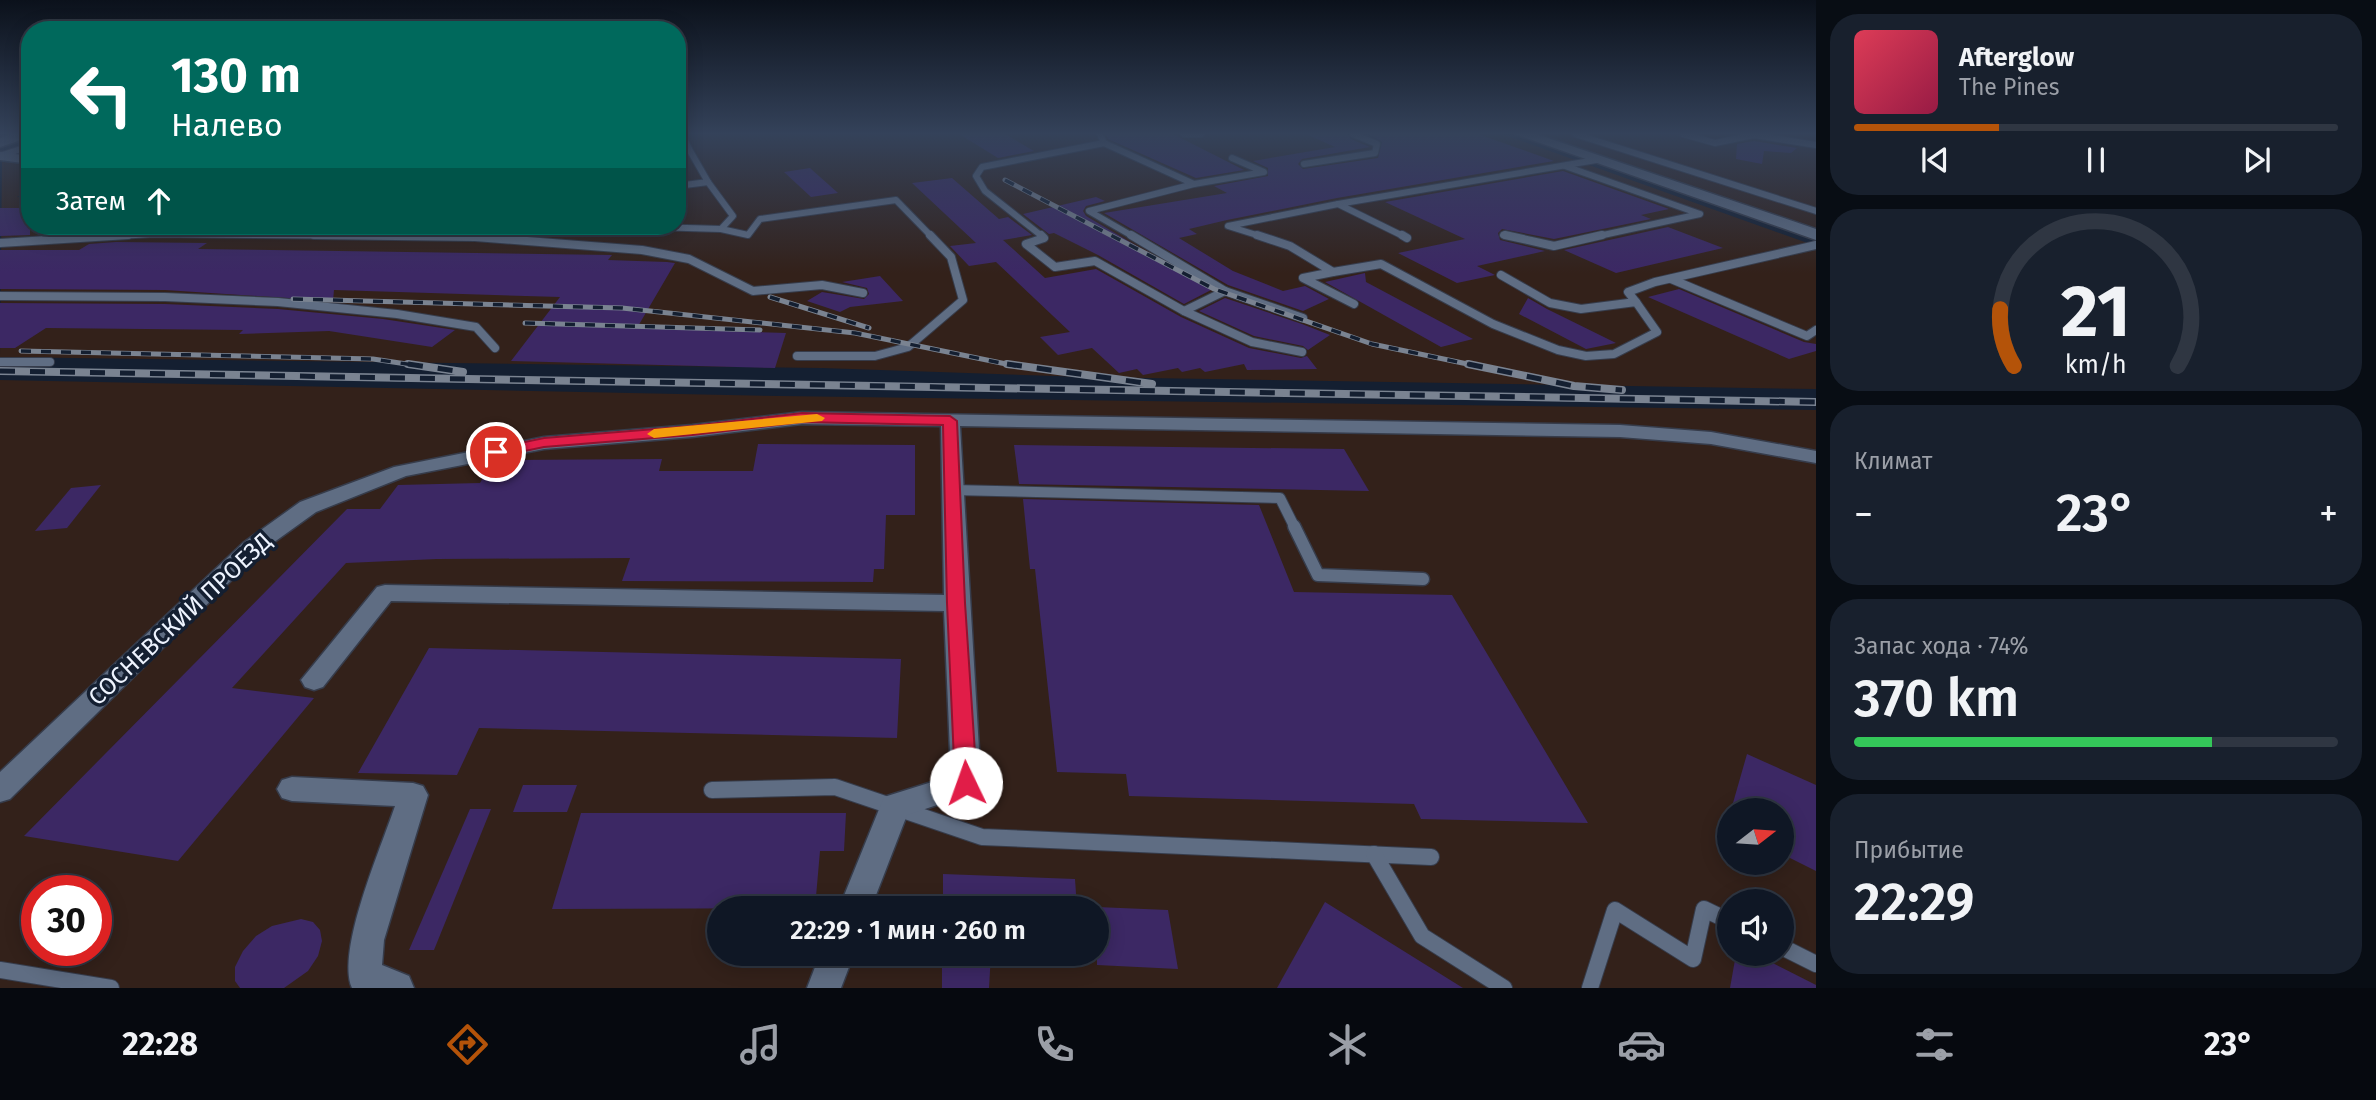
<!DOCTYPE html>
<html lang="ru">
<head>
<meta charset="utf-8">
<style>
	:root { --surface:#0f1725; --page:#18202d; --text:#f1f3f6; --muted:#9b9fa7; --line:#2f3642; --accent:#b45309 }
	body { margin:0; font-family:"Fira Sans",sans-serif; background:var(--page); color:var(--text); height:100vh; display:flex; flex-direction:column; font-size:26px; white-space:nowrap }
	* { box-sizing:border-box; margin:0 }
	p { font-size:23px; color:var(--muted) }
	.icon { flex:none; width:38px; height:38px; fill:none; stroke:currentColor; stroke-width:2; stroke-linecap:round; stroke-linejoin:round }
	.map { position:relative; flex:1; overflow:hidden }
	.sheet { display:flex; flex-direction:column; gap:14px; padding:14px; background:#080d14; width:560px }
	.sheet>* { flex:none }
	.banner { position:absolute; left:21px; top:21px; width:665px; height:214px; border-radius:28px; box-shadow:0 4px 18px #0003,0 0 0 2px var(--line); background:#00695c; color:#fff; overflow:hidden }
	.needle { width:46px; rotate:73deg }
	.controls { position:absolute; left:1717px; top:798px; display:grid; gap:14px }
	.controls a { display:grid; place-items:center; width:77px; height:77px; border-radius:50%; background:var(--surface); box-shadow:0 4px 18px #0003,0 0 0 2px var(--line); font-size:35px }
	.speed { position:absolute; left:21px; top:875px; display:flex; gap:14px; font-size:35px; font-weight:700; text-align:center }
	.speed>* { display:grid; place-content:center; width:91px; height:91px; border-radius:50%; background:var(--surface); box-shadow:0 4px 18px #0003,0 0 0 2px var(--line); line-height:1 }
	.speed .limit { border:10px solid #d22; background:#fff; color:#111 }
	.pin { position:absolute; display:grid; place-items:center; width:60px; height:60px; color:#fff; margin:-30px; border:4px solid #fff; border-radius:50%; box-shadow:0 2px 7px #0007 }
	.me { position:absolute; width:77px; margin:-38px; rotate:357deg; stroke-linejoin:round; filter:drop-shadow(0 0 5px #0008) }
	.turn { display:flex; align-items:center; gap:24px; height:147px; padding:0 35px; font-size:32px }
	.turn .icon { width:91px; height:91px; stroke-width:2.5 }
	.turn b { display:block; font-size:49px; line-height:60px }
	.then { display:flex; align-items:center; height:66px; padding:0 35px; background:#0003; gap:14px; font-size:26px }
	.big { font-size:52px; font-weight:600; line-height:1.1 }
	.sheet .card { flex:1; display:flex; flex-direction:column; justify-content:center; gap:10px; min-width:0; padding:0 24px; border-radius:28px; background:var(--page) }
	.sheet .dial { align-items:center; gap:0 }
	.dial svg { height:182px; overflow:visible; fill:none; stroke:var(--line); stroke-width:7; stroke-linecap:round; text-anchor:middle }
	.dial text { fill:var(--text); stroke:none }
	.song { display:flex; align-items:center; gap:21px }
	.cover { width:84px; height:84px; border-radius:10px; background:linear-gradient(135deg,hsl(350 70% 55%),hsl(340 70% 35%)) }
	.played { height:7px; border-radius:4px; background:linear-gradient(90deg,var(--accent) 30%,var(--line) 30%) }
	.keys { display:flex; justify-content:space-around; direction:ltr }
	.heat { display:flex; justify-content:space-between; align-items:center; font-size:38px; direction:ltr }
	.charge { height:10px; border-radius:5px; background:linear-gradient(90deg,#34c759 74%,var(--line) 0) }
	.trip { position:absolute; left:707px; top:896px; width:402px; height:70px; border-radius:35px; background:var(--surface); box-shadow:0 4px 18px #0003,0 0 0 2px var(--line); font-weight:600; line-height:70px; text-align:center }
	.menu { display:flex; height:112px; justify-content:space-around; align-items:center; background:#06090f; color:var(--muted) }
	.menu .icon { width:49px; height:49px }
	.menu .selected { color:var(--accent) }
	.menu b { font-size:32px; color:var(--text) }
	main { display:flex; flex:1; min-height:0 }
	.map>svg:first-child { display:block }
</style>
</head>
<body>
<main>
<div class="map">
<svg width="1816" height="988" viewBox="0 0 1816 988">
	<rect width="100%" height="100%" fill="#141f31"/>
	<g fill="#33211a" fill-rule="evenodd">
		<path d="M677 134H1328L1345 141 1355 139 1387 151 1475 134H1502L1816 246V389L1085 377 822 368 0 357 2 162 30 163V191L17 197 30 198V226H677Z"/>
		<path d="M1533 134H1816V231Z"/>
		<path d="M0 380 780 396 1816 410V988H0ZM1729 810H1782V863H1729ZM37 891H96V950H37ZM1729 901H1782V954H1729ZM719 908H1097V954H719Z"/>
	</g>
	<g fill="#3c2864">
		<path d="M959 134H1005L1034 151 998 158Z"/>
		<path d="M1106 134H1173L1244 170 1196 178 1108 139Z"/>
		<path d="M1306 134H1347L1351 139 1370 147 1302 159 1298 164 1303 169 1378 158 1382 142 1369 134H1478L1554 161 1337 198 1227 220 1189 229 1197 234 1179 238 1233 271 1283 291 1305 286 1329 299 1303 311 1228 285 1104 213 1227 193 1214 186 1268 176V168L1253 161 1335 147Z"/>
		<path d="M1754 141 1797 148 1791 153 1764 151 1762 164 1736 159 1737 144Z"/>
		<path d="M810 168 838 193 811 197 784 172Z"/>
		<path d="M1563 171 1669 209 1641 215 1651 219 1554 239 1502 229 1498 233 1500 240 1545 251 1477 266 1495 275 1457 283 1398 253 1465 239 1385 202Z"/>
		<path d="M952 178 999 219 1008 217 1032 235 1003 240 1045 278 1096 269 1181 317 1249 348 1301 358 1307 356 1317 369 1247 370 1244 364 1205 372 1200 368 1182 372 1178 368 1143 375 1137 369 1119 373 1092 348 1058 355 1040 337 1070 332 996 262 969 266 950 246 976 243 912 183Z"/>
		<path d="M1096 197 1105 201 1086 206 1083 211 1086 216 1211 290 1184 304 1098 255 1054 233 1049 234 1023 214Z"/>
		<path d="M0 208H30V235L0 236Z"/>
		<path d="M1668 227 1723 248 1616 273 1564 250Z"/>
		<path d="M116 242 207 243 198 249 612 255 608 260 667 262 675 263 637 328 786 333 775 368 511 361 560 297 334 290 333 301 165 290 0 289V250H79L89 244Z"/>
		<path d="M1365 273 1366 282 1473 339 1441 347 1325 282Z"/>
		<path d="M880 276 903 301 850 307 840 312 807 301 822 292 864 299 869 294 867 288 842 282Z"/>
		<path d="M1679 289 1804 342 1816 344V351L1789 359 1648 297Z"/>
		<path d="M1225 298 1302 324 1330 335 1308 350 1303 346 1254 336 1199 311Z"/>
		<path d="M1528 298 1547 309 1616 343 1586 349 1519 314Z"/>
		<path d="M0 303 165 304 278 309 383 319 455 330 432 347 329 331 239 334 243 330 46 328 15 348H0Z"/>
		<path d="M758 444 915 445V515H886L884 569H874L873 582 622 581 630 558 437 559 346 563 232 688 314 698 178 861 24 836 347 509H380L398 485 480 483 492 462 503 460 662 459 659 471H753Z"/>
		<path d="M1014 445 1344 449 1369 491 1019 484Z"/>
		<path d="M101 485 67 528 35 531 71 488Z"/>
		<path d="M1023 499 1259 505 1294 592 1452 595 1588 823 1421 819 1414 804 1129 796 1126 774 1057 772 1035 569H1030Z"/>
		<path d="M429 648 901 659 897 738 479 728 457 775 358 773Z"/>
		<path d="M1747 754 1816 785V871L1782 854V810H1731Z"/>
		<path d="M523 785H577L567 812H513Z"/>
		<path d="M470 809H491L434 950H409Z"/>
		<path d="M581 813H846L844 851H820L815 908 552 909Z"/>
		<path d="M943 874 1075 879 1077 908H943Z"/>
		<path d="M1325 902 1463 988H1277Z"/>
		<path d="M1097 907 1168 910 1178 969 1097 965Z"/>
		<path d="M301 919 313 922 320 930 322 941 318 956 308 971 284 988H240L235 981V967L243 951 256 936 272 926Z"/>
		<path d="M942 954H991L989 988H942Z"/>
		<path d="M1736 954H1755L1816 985V988H1730Z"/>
	</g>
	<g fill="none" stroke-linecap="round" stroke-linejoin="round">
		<g stroke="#363c4b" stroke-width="8">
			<g id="service-far4">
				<path d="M1100 134 1104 143 1194 184 1089 211 1134 237"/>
				<path d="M1184 134H1201"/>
				<path d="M1575 134 1816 211"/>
				<path d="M1683 134 1715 143 1754 135 1816 145"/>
				<path d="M677 151 689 149 682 134"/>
				<path d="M0 156 30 146"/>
				<path d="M1304 164 1375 153 1377 144 1353 134"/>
				<path d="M1565 166 1700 214 1594 237"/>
				<path d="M1194 184 1264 172 1232 158"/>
				<path d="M677 186 708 182 689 149"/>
				<path d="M617 226 721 229 733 216 708 182"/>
				<path d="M721 229 748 235 760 219 896 200 932 237"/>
				<path d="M1503 235 1513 237"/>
				<path d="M99 237 154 234 478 237"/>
				<path d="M1043 237 985 191 976 176 982 167 1104 143"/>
				<path d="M1263 237 1228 226 1338 204"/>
				<path d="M1405 237 1338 204 1596 160"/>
			</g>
		</g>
		<g stroke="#363c4b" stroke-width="10">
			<g id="service-far3">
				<path d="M314 235 475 237 642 250 689 259 753 291 822 285 863 293"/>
				<path d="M1041 235 1044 238 1026 244 1055 267 1095 261 1184 311"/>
				<path d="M1131 235 1225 291 1184 311 1252 342 1302 352"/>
				<path d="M1257 235 1290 246 1333 272 1303 278 1354 304"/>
				<path d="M1402 235 1407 238"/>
				<path d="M1505 235 1554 246 1602 235"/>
				<path d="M0 243 128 235"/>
				<path d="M1333 272 1381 264 1493 324 1558 350 1586 356 1614 354 1657 332 1636 302 1581 309 1550 303 1501 275"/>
				<path d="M1671 279 1807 336 1816 330"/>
				<path d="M1225 291 1303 318"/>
				<path d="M0 296 165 297 278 302 397 314 476 327 495 348"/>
				<path d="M1636 302 1628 292 1655 282 1816 245"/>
				<path d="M797 356H875L908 347 963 300 951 257 930 235"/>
				<path d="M0 362H50"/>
			</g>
		</g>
		<g stroke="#363c4b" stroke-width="12">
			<path id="service-far2" d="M953 490 1280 498 1295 528"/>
		</g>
		<g stroke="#363c4b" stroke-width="15">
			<path id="service-far1" d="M1294 526 1318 575 1423 579"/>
		</g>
		<g stroke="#363c4b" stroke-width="18">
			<g id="service">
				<path d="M712 790 835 787 982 837 1431 857"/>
				<path d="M1374 854 1422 936 1504 988"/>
				<path d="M1782 947 1816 964"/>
				<path d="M0 970 111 988"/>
				<path d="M1590 988 1615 910 1693 959 1704 909 1729 921"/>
			</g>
		</g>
		<g stroke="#363c4b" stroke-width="3">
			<g id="minor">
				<path d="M802 412 1620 425 1711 432 1816 451V463L1711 444 1620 437 960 426 981 783 976 792 907 815 871 908H839L884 797 951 776 944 611 391 601 323 687 314 690 305 687 301 680 377 587 385 585 944 595 941 426 802 424 692 437 544 449 406 476 316 512 259 553 10 799 0 802V772L243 543 300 502 394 467 544 437 692 425Z"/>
				<path d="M292 777 413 783 423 786 428 795 384 940 382 965 409 976 414 988H352C336 950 381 848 395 806L292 801 282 798 277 789 282 780Z"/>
				<path d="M820 954H854L841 988H807Z"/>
			</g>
		</g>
		<g stroke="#363c4b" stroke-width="3">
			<g id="tertiary">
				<path d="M12 134H30V137L0 147V138Z"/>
				<path d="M1515 134H1536L1816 229V240Z"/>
				<path d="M0 152 30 156V164L0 160Z"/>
			</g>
		</g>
		<use href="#service-far4" stroke="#5f6d83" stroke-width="6"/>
		<use href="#service-far3" stroke="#5f6d83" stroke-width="8"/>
		<use href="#service-far2" stroke="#5f6d83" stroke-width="10"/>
		<use href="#service-far1" stroke="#5f6d83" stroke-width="12"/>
		<use href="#service" stroke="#5f6d83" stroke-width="16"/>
		<use href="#minor" fill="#5f6d83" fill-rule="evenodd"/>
		<use href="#tertiary" fill="#5f6d83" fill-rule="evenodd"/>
		<g stroke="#7a8391" stroke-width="5">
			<g id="rail-far1">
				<path d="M1005 180 1214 289 1372 344 1477 366"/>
				<path d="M770 297 869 328"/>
				<path d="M293 299 622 308 855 333 1016 366"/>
				<path d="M525 323 760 330"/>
				<path d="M21 351 373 359 420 366"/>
			</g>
		</g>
		<g stroke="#7a8391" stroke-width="8">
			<g id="rail">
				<path d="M408 364 463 372"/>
				<path d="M1007 364 1152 384"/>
				<path d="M1468 364 1574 386 1622 390"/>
				<path d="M0 371 1816 402"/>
			</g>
		</g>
		<use href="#rail-far1" stroke="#141f31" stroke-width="3.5" stroke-dasharray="10" stroke-linecap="butt"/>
		<use href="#rail" stroke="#141f31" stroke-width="5" stroke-dasharray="15" stroke-linecap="butt"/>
	</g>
	<linearGradient id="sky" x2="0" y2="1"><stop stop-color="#0b111b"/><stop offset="0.49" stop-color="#34425a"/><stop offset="1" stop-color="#34425a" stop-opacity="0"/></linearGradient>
	<rect width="1816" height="273" fill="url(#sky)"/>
	<path fill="#e11d48" stroke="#92132f" stroke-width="2" d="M802 413 950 416 957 421 965 603 977 783 974 790 966 792 958 790 955 783 947 603 943 425 802 422 692 435 544 447 496 457 489 452 491 449 544 438 692 426Z"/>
	<path fill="#f59e0b" d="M817 414 825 418 822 421 654 438 647 434 654 429Z"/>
	<g text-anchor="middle" stroke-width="7" stroke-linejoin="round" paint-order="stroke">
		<g font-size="24" fill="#edf3fe" stroke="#141f31">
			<text transform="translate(180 619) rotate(-43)" y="8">СОСНЕВСКИЙ ПРОЕЗД</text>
		</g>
	</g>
</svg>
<div class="controls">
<a><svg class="needle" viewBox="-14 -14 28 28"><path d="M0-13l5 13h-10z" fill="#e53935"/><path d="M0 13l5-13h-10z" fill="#9b9fa7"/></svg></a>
<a><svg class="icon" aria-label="sound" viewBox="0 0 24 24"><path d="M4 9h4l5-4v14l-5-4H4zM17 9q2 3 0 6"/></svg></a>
</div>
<div class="speed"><div class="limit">30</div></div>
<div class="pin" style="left:496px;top:452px;background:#d93025"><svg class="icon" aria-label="arrive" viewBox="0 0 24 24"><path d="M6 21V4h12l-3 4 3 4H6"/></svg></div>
<svg class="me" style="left:966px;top:783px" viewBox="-20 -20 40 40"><circle r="19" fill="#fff"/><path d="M0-13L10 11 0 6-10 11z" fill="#e11d48"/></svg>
<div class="trip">22:29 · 1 мин · 260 m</div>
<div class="banner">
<div class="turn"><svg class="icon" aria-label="left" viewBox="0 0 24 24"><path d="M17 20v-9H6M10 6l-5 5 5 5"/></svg><div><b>130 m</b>Налево</div></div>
<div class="then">Затем<svg class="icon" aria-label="ahead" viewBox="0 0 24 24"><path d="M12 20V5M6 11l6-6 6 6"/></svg></div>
</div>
</div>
<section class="sheet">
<div class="card">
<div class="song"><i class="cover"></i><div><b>Afterglow</b><p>The Pines</p></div></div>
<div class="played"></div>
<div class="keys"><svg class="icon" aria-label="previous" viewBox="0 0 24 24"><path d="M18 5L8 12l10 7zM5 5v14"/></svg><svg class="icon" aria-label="pause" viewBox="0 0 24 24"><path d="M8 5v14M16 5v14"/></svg><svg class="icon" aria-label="next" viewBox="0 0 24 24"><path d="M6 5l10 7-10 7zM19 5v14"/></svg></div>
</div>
<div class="card dial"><svg viewBox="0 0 100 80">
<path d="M14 69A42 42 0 1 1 86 69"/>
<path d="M14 69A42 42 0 0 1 8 44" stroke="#b45309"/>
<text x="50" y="56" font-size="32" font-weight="700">21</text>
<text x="50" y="72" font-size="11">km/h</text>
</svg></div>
<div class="card"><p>Климат</p>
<div class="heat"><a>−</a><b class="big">23°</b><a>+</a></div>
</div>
<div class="card"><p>Запас хода · 74%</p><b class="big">370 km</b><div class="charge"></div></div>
<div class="card"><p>Прибытие</p><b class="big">22:29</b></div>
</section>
</main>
<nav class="menu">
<b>22:28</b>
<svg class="icon selected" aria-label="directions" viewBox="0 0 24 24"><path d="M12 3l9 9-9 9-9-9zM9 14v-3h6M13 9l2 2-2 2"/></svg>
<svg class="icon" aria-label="music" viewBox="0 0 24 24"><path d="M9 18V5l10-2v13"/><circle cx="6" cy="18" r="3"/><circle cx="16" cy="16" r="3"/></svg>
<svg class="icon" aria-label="phone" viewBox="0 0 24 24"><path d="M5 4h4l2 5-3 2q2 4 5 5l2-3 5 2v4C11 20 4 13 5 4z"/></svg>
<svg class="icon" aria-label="climate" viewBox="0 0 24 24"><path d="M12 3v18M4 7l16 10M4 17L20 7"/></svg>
<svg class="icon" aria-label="car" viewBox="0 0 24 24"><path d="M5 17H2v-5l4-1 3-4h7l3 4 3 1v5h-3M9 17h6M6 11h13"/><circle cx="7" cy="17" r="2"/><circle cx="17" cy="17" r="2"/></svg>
<svg class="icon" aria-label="filters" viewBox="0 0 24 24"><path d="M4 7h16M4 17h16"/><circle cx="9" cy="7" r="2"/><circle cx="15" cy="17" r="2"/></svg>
<b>23°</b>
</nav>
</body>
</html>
